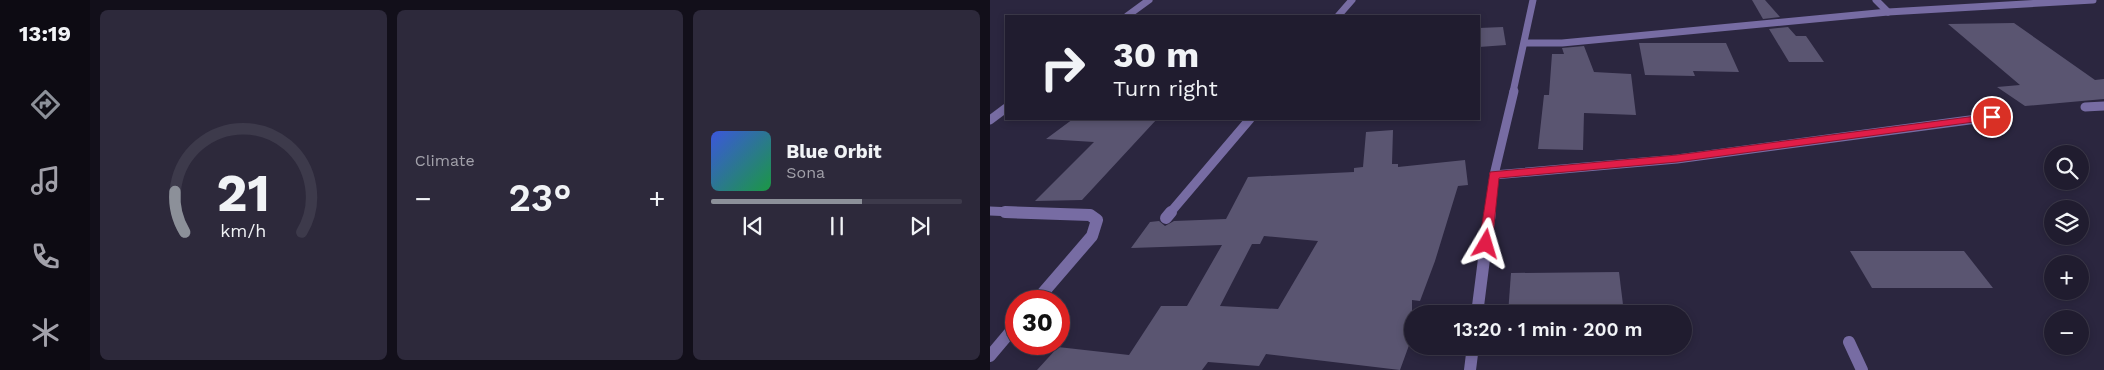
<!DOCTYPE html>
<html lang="en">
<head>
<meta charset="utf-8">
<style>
	:root { --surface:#201c2f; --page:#2d293b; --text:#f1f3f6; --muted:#a2a1aa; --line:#3d3a4b; --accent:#8c9099 }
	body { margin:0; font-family:"Work Sans",sans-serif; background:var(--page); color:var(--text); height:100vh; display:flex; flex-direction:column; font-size:19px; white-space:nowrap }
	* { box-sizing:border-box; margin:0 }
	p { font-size:16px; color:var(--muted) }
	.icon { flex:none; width:28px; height:28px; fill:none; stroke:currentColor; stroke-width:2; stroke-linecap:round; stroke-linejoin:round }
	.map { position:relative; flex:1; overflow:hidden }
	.panel { display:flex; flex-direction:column; gap:10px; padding:10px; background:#120f1a; width:900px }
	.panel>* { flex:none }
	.hud { position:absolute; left:15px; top:15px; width:475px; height:105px; border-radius:0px; box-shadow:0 2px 8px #0003,0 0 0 1px var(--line); background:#201c2f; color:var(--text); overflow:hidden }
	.buttons { position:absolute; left:1054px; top:145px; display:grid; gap:10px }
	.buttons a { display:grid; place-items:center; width:45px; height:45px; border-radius:50%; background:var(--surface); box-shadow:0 2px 8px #0003,0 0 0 1px var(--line); font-size:25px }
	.speed { position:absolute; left:15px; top:290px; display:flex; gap:10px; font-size:25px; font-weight:700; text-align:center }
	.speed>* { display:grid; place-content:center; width:65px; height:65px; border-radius:50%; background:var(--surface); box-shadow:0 2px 8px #0003,0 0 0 1px var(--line); line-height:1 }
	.speed .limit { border:8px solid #d22; background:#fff; color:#111 }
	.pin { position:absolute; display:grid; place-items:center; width:42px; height:42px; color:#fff; margin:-21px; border:2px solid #fff; border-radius:50%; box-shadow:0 1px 5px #0007 }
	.me { position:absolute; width:55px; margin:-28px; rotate:7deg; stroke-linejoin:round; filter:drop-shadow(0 0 4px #0008) }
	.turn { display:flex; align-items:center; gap:18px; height:105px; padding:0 25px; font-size:22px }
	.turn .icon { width:65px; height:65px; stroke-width:2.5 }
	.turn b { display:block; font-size:35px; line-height:42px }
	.big { font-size:38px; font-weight:600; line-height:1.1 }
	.panel .widget { flex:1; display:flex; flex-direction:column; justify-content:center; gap:8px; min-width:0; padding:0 18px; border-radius:8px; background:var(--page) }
	.panel .dial { align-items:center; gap:0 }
	.dial svg { height:130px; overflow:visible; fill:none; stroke:var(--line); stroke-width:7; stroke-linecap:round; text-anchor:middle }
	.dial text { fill:var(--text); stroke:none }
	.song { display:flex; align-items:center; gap:15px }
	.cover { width:60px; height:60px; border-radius:8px; background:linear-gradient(135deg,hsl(230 70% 55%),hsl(140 70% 35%)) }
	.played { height:5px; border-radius:2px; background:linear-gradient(90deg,var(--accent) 60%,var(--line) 60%) }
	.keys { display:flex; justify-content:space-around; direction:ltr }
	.heat { display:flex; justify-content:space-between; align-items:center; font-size:28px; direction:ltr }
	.panel .tiles { flex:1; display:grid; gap:10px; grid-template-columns:repeat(3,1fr) }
	.trip { position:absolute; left:414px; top:305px; width:288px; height:50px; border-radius:25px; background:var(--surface); box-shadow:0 2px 8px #0003,0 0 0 1px var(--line); font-weight:600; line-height:50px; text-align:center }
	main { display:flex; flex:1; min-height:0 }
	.tabs { display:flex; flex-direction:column; width:90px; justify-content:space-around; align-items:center; background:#0d0b13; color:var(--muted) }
	.tabs .icon { width:35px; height:35px }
	.tabs .active { color:var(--accent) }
	.tabs b { font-size:22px; color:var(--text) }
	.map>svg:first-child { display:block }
</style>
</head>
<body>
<main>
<nav class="tabs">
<b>13:19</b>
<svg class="icon active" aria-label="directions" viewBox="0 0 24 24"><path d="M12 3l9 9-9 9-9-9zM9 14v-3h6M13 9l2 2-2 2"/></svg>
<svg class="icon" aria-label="music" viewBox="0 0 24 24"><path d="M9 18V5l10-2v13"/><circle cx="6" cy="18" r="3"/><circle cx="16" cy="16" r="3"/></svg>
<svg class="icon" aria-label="phone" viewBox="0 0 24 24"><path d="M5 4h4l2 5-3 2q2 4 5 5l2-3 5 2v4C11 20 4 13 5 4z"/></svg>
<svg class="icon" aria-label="climate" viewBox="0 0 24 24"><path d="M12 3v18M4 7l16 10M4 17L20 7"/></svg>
</nav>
<section class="panel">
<div class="tiles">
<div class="widget dial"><svg viewBox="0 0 100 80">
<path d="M14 69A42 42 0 1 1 86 69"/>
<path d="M14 69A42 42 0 0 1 8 44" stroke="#8c9099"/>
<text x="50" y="56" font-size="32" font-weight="700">21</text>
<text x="50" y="72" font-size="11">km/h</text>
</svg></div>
<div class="widget"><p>Climate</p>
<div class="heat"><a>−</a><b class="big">23°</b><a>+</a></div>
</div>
<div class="widget">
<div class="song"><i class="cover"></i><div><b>Blue Orbit</b><p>Sona</p></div></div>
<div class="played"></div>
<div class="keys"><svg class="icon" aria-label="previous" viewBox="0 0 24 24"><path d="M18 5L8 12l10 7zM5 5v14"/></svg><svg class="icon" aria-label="pause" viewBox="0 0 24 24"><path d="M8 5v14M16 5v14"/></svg><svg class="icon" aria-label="next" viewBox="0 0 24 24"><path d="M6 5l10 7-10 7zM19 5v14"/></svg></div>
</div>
</div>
</section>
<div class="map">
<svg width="1114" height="370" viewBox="0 0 1114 370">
	<rect width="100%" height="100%" fill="#2b263f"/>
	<g fill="#5a5571" fill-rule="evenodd">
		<path d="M762 0H775L790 17 773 19Z"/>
		<path d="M1024 23 1105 80 1114 79V99L1035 106 1007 87 1030 85 958 24Z"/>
		<path d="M513 27 516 45 489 47V28Z"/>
		<path d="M798 27 806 36H816L834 62H799L779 29Z"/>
		<path d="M649 43H736L749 72 703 71 705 76 655 75Z"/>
		<path d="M594 46 604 72 641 74 646 115 594 113 593 150 548 149 554 95H559L562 54H574L572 48Z"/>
		<path d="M83 119H167L92 200 45 201 104 142 56 139Z"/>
		<path d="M403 130 402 164H408V167L475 160 478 185 468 186 445 261 430 301 422 300V337L410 370 276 354 269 366 218 362 212 370H47L68 347 139 355 171 306H197L232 245 141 248 160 222 169 221 175 226 184 221 236 219 258 177 364 172V168L373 167 376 132ZM274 236 328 241 288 309 230 306 262 244H270Z"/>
		<path d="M860 251H974L1003 288H882Z"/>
		<path d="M629 272 634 313 518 314 521 273Z"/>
	</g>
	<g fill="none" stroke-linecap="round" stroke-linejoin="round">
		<path stroke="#776ca3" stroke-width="9" d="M1095 107 1114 106"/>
		<g stroke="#776ca3" stroke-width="7">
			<path d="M886 0 898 12"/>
			<path d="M137 16 159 0"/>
			<path d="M348 16 362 0"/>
			<path d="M535 43H572L898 12 1103 0"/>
			<path d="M523 92 543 0"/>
		</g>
		<g stroke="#776ca3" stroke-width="9">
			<path d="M0 120 16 108"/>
			<path d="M504 175 687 159 1002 117"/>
			<path d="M0 211 46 213"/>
			<path d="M180 213 260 119"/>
			<path d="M499 213 504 175 524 91"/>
		</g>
		<g stroke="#776ca3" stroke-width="12">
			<path d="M15 212 100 215 107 220 102 236 46 301"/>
			<path d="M176 218 181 212"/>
			<path d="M487 314 500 212"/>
			<path d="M859 342 872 370"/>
			<path d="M0 356 26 325"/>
			<path d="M480 370 483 346"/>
		</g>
	</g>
	<path fill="#e11d48" stroke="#92132f" d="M1002 114 1007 117 1006 119 687 162 509 178 502 244 500 247H491L489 244 500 172 687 155Z"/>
</svg>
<div class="buttons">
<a><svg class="icon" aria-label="search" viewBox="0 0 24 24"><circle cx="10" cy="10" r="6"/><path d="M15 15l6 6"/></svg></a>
<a><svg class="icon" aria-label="layers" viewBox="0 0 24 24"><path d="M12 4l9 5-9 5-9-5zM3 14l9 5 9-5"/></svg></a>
<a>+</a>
<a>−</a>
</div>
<div class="speed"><div class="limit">30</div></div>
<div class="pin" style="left:1002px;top:117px;background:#d93025"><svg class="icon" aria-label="arrive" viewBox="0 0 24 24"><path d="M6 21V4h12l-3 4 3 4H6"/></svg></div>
<svg class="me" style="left:496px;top:244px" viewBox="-20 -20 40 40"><path d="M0-17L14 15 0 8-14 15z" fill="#e11d48" stroke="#fff" stroke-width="4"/></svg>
<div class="trip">13:20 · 1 min · 200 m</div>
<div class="hud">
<div class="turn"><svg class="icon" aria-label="right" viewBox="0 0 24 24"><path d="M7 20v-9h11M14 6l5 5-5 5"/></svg><div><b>30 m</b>Turn right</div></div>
</div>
</div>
</main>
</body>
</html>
